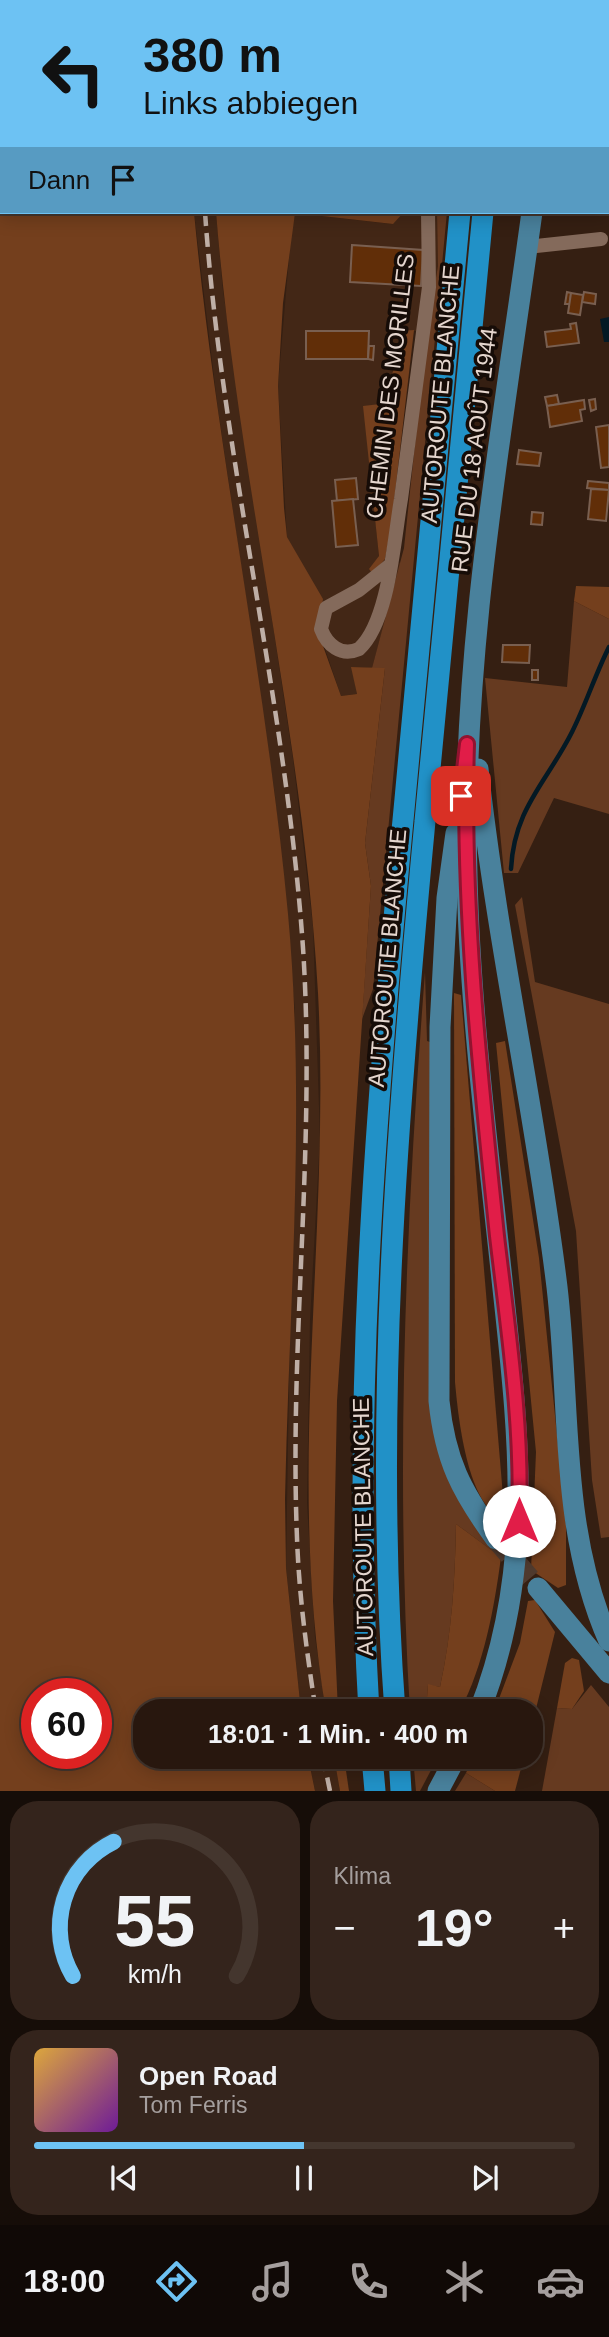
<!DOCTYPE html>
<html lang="de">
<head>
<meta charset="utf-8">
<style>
	:root { --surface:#28170e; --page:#34241c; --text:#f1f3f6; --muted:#a59f9e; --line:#44362e; --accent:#6dc2f3 }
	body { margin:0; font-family:Helvetica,sans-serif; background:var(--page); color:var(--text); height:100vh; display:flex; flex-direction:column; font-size:26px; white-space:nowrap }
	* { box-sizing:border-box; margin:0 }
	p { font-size:23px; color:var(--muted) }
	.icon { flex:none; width:38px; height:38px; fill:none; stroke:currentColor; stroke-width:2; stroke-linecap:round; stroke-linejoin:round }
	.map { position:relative; height:1791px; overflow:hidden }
	.side { display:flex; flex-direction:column; gap:10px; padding:10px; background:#160d08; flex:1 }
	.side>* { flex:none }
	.hud { position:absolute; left:0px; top:0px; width:609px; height:214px; box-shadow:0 4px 18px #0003,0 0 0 2px var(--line); background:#6dc2f3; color:#111; overflow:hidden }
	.speed { position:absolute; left:21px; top:1678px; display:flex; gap:14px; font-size:35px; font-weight:700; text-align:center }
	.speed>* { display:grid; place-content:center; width:91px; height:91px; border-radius:50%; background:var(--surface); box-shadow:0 4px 18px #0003,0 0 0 2px var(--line); line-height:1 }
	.speed .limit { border:10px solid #d22; background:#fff; color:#111 }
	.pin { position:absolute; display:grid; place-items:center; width:60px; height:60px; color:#fff; margin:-30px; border-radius:14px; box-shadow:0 4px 10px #0006 }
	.me { position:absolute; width:77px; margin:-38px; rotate:0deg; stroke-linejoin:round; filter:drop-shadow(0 0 5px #0008) }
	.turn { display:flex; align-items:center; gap:24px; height:147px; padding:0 28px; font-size:32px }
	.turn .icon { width:91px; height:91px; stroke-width:2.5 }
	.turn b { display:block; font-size:49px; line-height:60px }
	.then { display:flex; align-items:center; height:66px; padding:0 28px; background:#0003; gap:14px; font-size:26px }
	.big { font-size:52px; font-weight:600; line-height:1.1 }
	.side .widget { flex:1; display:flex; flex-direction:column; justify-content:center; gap:10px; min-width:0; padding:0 24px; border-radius:28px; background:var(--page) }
	.side .dial { align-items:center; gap:0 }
	.dial svg { height:182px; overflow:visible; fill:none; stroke:var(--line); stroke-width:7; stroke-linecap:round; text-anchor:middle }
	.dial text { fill:var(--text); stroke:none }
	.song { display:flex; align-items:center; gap:21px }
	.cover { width:84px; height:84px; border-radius:10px; background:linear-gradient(135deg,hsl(40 70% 55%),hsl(280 70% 35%)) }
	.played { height:7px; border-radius:4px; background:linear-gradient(90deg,var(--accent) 50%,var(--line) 50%) }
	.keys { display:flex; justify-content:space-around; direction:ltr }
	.heat { display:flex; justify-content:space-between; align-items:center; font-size:38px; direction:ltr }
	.side .tiles { flex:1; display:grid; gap:10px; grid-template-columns:1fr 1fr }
	.widget:last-child { grid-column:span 2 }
	.trip { position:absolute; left:133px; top:1699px; width:410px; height:70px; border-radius:28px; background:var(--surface); box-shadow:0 4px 18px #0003,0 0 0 2px var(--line); font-weight:600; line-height:70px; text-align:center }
	.menu { display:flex; height:112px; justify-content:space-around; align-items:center; background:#100906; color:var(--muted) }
	.menu .icon { width:49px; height:49px }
	.menu .active { color:var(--accent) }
	.menu b { font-size:32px; color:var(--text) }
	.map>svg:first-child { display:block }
</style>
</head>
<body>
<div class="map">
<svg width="609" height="1791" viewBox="0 0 609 1791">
	<rect width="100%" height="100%" fill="#351f12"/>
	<g fill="#432716">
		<path d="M194 212H216L223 291 293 759 313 926 320 1138 310 1320 307 1503 315 1637 326 1711H301L286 1568 295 1011 275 796 218 410Z"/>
		<path d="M404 212H437L438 266 427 331H401L397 361 380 404 364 407 379 556 373 573 385 559 401 563 372 668 352 667 357 694 341 696 287 537 278 386 291 235 295 213 392 224Z"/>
		<path d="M308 1757H334L340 1791H315Z"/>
	</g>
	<g fill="#663a20">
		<path d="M437 212H447L373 989 362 1019 371 886 365 843 385 668H372L404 548 427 331 438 266Z"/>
		<path d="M574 601 609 619V814L554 798 518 873H504L485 678 567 687Z"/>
		<path d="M522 897 535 982 609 1004V1537L601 1538 592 1480 576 1231 515 905Z"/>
		<path d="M425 972 427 1041 433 1043 430 1407C437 1467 458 1504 494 1552L456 1524C455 1580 452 1633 440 1687L428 1685 426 1711 410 1712C395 1464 406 1219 425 972Z"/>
		<path d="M591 1685 609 1707V1791H542L557 1708 572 1709Z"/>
		<path d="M413 1757H438L420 1791H416Z"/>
		<path d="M466 1773 495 1791H455Z"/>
	</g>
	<g fill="#743f1d" fill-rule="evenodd">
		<path d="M0 0H190L2 2V212H194C216 447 266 679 288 914 306 1108 289 1305 285 1499L286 1568 301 1711 145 1712V1757H308L315 1791H0ZM37 1694H96V1754H37Z"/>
		<path d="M216 212H404L393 224 295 213 283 303 278 386 284 508 287 537 323 599 318 632 341 696 357 694 351 667 385 668 365 843 371 886 337 1401 333 1601 338 1711H326C285 1472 331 1233 318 993 303 731 237 474 216 212Z"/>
		<path d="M414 330 391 527 385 559 373 574 369 569 379 556 363 406 380 404 397 361 401 331Z"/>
		<path d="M576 586 609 587V619L574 601Z"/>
		<path d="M454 993 461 995 505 1520C467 1509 458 1415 455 1382Z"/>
		<path d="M505 1041 539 1258 566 1524V1585L558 1588 531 1570 536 1452 496 1043Z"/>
		<path d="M456 1524 501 1557C494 1610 484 1664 460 1711H426L428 1684 440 1687C452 1632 455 1580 456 1524Z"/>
		<path d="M535 1600 555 1632 530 1733V1712H494L520 1643 528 1601Z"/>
		<path d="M572 1658 579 1660 584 1691 572 1709 557 1708 565 1663Z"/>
		<path d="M334 1757H344L349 1791H340Z"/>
		<path d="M473 1757H524L515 1791H495L466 1773Z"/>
	</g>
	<path fill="#041924" d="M609 317V342H604L600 319Z"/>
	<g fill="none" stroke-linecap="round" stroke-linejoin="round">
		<path stroke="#041924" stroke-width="4.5" d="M511 869C514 808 547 782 572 732 586 704 595 675 609 647"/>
	</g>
	<g fill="#612e08" stroke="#795f50" stroke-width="2">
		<path d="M352 245 423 250 421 286 350 282Z"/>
		<path d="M567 292 571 293 570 304H565Z"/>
		<path d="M584 292 596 294 595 304 582 302Z"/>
		<path d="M571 293 583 295 580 315 568 313Z"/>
		<path d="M576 323 579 343 547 347 545 332 571 329 570 324Z"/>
		<path d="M306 331H369L368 359H306Z"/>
		<path d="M369 346H374L373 360 368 359Z"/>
		<path d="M557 395 559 404 547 406 545 397Z"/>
		<path d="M595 399 596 409 591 411 589 400Z"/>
		<path d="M584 400 585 409 580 410 582 421 550 427 547 406Z"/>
		<path d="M609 425V467L601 468 596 427Z"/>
		<path d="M519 450 541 453 539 466 517 464Z"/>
		<path d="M356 478 358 499 337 501 335 480Z"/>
		<path d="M588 481 609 483V490L587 488Z"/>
		<path d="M591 489 609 490 606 521 588 519Z"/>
		<path d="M353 499 358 545 336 547 332 501Z"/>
		<path d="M532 512 543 513 542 525 531 524Z"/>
		<path d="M503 645H530L529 663 502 662Z"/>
		<rect x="532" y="670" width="6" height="10"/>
	</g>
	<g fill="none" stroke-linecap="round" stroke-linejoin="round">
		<path stroke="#4f3a2e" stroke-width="21" stroke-dasharray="21 10" stroke-linecap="butt" d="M496 1539 538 1588"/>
		<g stroke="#846a5b" stroke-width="14">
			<path d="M437 2V0"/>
			<path d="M527 247 601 239"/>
			<path d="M389 566 359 590 326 608 321 629C327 645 341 657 359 649 389 622 394 539 401 499L429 287 428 212"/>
		</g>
		<g stroke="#49819c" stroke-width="21">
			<path d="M559 2 560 0"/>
			<path d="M478 769C497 943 536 1114 557 1287 571 1407 559 1528 609 1641"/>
			<path d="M456 833 447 898 440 1027 439 1401C445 1460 461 1491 496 1539"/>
			<path d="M538 1588 609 1673"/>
			<path d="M479 1712C538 1564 517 1423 501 1270 487 1139 470 1008 467 876 461 654 502 432 532 212"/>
			<path d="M438 1791 456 1757"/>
		</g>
		<g stroke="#2191c7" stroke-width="21">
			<path d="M479 2V0"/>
			<path d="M502 2V0"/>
			<path d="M369 1712C351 1406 376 1103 405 799 423 603 442 407 460 212"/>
			<path d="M395 1712C373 1414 397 1118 425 821 445 618 465 415 483 212"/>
			<path d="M372 1757 375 1791"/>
			<path d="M399 1757 401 1791"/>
		</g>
		<g stroke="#bfafa6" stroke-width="4.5" stroke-dasharray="14 7" stroke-linecap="butt">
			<path d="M202 2V0"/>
			<path d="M205 212C222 459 286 701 303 948 316 1146 289 1341 297 1538 299 1596 307 1654 316 1712"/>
			<path d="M323 1757 330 1791"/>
		</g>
	</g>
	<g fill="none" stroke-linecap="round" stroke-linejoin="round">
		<g stroke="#92132f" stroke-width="18">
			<path id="route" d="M461 796 467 744C462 909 480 1072 497 1236 508 1330 523 1426 519 1521"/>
		</g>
		<use href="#route" stroke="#e11d48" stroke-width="12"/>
	</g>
	<g text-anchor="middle" stroke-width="7" stroke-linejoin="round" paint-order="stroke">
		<g font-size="23" fill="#e5d6ce" stroke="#160c07">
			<text transform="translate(390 386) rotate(-83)" y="8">CHEMIN DES MORILLES</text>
			<text transform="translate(440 394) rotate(-85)" y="8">AUTOROUTE BLANCHE</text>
			<text transform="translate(474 450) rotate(-83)" y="8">RUE DU 18 AOÛT 1944</text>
			<text transform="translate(387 958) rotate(-85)" y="8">AUTOROUTE BLANCHE</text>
			<text transform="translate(363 1527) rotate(-91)" y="8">AUTOROUTE BLANCHE</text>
		</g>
	</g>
</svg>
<div class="speed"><div class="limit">60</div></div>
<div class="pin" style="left:461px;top:796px;background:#d93025"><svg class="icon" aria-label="arrive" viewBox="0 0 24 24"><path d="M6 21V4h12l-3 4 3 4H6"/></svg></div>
<svg class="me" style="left:519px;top:1521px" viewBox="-20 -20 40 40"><circle r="19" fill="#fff"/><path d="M0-13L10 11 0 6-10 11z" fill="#e11d48"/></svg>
<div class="trip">18:01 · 1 Min. · 400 m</div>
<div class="hud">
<div class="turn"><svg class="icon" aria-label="left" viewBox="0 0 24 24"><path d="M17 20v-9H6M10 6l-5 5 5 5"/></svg><div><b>380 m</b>Links abbiegen</div></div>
<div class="then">Dann<svg class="icon" aria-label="arrive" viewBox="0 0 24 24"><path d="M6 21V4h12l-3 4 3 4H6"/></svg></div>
</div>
</div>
<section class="side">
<div class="tiles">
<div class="widget dial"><svg viewBox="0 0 100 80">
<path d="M14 69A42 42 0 1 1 86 69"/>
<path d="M14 69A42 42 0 0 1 32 10" stroke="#6dc2f3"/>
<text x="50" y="56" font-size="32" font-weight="700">55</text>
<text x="50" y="72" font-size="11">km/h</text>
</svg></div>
<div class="widget"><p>Klima</p>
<div class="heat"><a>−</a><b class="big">19°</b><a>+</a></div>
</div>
<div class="widget">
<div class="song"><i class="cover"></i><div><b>Open Road</b><p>Tom Ferris</p></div></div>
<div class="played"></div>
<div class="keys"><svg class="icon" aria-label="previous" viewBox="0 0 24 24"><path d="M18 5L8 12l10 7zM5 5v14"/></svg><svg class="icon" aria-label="pause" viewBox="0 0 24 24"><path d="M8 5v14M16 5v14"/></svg><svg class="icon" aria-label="next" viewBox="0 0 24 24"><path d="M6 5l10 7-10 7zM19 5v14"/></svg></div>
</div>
</div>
</section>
<nav class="menu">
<b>18:00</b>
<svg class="icon active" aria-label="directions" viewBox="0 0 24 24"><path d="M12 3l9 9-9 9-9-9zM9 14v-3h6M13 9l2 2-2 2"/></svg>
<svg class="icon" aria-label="music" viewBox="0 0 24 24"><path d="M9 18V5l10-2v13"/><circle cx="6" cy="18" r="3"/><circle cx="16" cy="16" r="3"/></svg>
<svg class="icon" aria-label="phone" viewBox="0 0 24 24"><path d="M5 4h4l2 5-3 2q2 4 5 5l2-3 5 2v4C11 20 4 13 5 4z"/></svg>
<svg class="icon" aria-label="climate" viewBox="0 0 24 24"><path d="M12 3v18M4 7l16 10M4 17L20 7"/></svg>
<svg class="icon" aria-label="car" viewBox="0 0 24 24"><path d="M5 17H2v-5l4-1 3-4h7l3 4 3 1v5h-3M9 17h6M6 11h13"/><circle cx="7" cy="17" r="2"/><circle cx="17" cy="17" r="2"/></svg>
</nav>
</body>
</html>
